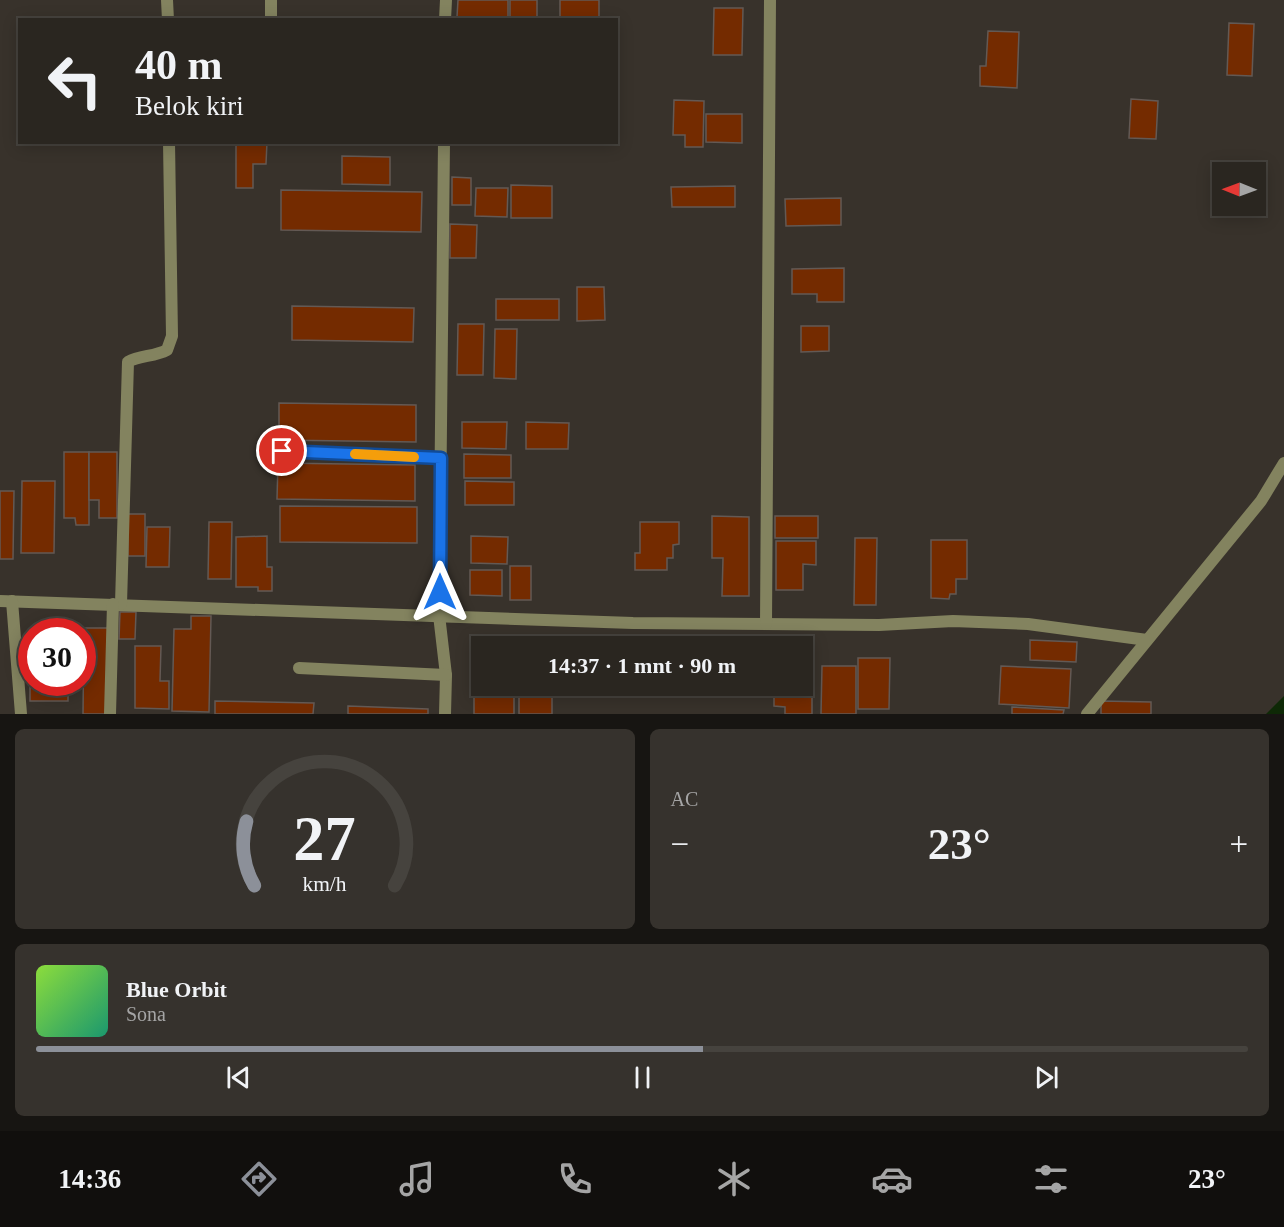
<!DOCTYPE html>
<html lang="id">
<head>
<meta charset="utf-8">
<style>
	:root { --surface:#2a2620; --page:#36322d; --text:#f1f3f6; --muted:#a5a5a5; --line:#46433e; --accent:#8c9099 }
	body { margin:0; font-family:"Times New Roman",serif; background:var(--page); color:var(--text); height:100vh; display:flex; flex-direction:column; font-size:22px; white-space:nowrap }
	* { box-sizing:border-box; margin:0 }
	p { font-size:20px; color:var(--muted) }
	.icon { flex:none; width:33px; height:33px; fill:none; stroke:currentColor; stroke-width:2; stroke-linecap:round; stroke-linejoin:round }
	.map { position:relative; height:714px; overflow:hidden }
	.drawer { display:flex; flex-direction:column; gap:15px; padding:15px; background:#171512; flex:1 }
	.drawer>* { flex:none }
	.top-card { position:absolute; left:18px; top:18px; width:600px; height:126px; border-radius:0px; box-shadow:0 3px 15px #0003,0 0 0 2px var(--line); background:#2a2620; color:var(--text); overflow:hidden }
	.needle { width:39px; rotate:271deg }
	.controls { position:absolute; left:1212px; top:162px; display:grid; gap:12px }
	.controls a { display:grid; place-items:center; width:54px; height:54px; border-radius:0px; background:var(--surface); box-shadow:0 3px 15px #0003,0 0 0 2px var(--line); font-size:30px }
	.speed { position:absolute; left:18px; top:618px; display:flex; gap:12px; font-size:30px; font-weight:700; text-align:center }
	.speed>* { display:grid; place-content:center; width:78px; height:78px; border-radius:50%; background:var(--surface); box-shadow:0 3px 15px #0003,0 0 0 2px var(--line); line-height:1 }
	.speed .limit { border:9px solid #d22; background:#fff; color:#111 }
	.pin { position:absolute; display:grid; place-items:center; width:51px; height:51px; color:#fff; margin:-26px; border:3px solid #fff; border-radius:50%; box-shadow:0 2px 6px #0007 }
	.me { position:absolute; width:66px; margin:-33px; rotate:0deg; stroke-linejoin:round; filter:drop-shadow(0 0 4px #0008) }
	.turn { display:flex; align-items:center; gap:21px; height:126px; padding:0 18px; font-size:27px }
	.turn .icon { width:78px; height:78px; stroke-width:2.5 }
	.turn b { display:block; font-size:42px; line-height:51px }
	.big { font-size:45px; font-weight:700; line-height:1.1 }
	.drawer .widget { flex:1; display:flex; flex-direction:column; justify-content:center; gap:9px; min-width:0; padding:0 21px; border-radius:9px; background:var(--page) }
	.drawer .dial { align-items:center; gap:0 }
	.dial svg { height:156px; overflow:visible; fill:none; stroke:var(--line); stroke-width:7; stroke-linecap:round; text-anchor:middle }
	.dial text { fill:var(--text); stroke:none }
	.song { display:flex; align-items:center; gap:18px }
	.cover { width:72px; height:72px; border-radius:9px; background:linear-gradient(135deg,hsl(90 70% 55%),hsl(160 70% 35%)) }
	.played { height:6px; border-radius:3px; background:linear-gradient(90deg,var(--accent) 55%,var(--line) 55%) }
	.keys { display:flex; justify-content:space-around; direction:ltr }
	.heat { display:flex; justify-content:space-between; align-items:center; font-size:33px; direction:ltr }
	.drawer .tiles { flex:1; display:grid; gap:15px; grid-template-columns:1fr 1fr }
	.widget:last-child { grid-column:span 2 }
	.trip { position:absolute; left:471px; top:636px; width:342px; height:60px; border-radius:0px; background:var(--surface); box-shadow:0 3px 15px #0003,0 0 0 2px var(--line); font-weight:700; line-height:60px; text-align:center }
	.menu { display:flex; height:96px; justify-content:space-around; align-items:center; background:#110f0d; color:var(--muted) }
	.menu .icon { width:42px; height:42px }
	.menu .selected { color:var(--accent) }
	.menu b { font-size:27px; color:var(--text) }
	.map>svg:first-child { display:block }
</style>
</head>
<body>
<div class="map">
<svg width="1284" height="714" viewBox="0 0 1284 714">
	<rect width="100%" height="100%" fill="#38322b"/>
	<path fill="#0e2906" d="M1284 696V714H1266Z"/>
	<g fill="#742b00" stroke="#635954" stroke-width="1.5">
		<path d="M458 0H508V17H457Z"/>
		<rect x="510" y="0" width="27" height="20"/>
		<path d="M560 0H599V20L560 17Z"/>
		<path d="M714 8H743L742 55H713Z"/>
		<path d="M1229 23 1254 24 1252 76 1227 75Z"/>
		<path d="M988 31 1019 32 1017 88 980 86V66H986Z"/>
		<path d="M1131 99 1158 101 1156 139 1129 138Z"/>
		<path d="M674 100 704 101 703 147H685V135H673Z"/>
		<path d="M706 114H742V143L706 142Z"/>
		<path d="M236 142H267L266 164H253V188H236Z"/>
		<path d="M342 156 390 157V185L342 184Z"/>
		<path d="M452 177 471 178V205H452Z"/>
		<path d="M511 185 552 186V218H511Z"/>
		<path d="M735 186V207H672L671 187Z"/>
		<path d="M476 188H508L507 217 475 216Z"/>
		<path d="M281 190 422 192 421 232 281 230Z"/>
		<path d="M841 198V225L786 226 785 199Z"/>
		<path d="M450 224 477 225 476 258H450Z"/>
		<path d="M844 268V302H817V294H792V269Z"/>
		<path d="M577 287H604L605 320 577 321Z"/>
		<rect x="496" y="299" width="63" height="21"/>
		<path d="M292 306 414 308 413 342 292 340Z"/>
		<path d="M458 324H484L483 375H457Z"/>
		<path d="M801 326H829V351L801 352Z"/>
		<path d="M495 329H517L516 379 494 378Z"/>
		<path d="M279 403 416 405V442L279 440Z"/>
		<path d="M462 422H507L506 449 462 448Z"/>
		<path d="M526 422 569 423 568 449H526Z"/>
		<path d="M64 452H89V525H76L75 518H64Z"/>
		<path d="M89 452H117V518H99V500H89Z"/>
		<path d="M464 454 511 455V478H464Z"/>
		<path d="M278 463 415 465V501L277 499Z"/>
		<path d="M22 481H55L54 553H21Z"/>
		<path d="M465 481 514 482V505H465Z"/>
		<path d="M0 491H14L13 559H0Z"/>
		<path d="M280 506 417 507V543L280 542Z"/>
		<rect x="128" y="514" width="17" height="42"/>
		<path d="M712 516 749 517V596H722L723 558H712Z"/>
		<rect x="775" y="516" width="43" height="22"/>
		<path d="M209 522H232L231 579H208Z"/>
		<path d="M640 522H679V544L673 545V558H667V570H635V553H640Z"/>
		<path d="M147 527H170L169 567H146Z"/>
		<path d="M267 536V567H272V591H258V587H236V537Z"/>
		<path d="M471 536 508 537 507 564 471 563Z"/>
		<path d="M855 538H877L876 605H854Z"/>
		<path d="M931 540H967V579H956V594H950L949 599 931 598Z"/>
		<path d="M776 541H816V565L803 564V590H776Z"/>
		<rect x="510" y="566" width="21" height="34"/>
		<path d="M470 570H502V596L470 595Z"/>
		<path d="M120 612H136L135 639H119Z"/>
		<path d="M191 616H211L209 712 172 711 174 629H191Z"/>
		<path d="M84 628H109L108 714H83Z"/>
		<rect x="29" y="635" width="3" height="36"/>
		<path d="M1030 640 1077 642 1076 662 1030 660Z"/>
		<path d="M135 646H161L160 681H169V709L135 708Z"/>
		<path d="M802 658H806L805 681H812V714H785V707L774 706V686H802Z"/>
		<path d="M858 658H890L889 709H858Z"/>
		<path d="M474 659H482V686H514V714H474Z"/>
		<path d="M822 666H856V714H821Z"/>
		<path d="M1001 666 1071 669 1069 708 999 704Z"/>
		<path d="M30 677 32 682H68V701H30Z"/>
		<rect x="519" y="686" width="33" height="28"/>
		<path d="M683 686H713V693L683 692Z"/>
		<path d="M215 701 314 703 313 714H215Z"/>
		<path d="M1101 701 1151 702V714H1101Z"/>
		<path d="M348 706 428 709V714H348Z"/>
		<path d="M1012 707 1064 710 1063 714H1012Z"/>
	</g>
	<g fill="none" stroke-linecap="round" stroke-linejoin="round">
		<g stroke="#83835f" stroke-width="12">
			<path d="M271 20V0"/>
			<path d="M282 451 441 458"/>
			<path d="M439 615 446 675 445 714"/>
			<path d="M299 668 446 675"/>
		</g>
		<g stroke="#83835f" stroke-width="12">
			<path d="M167 0 168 20"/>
			<path d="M445 20 446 0"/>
			<path d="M0 601 633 623 879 625 953 621 1028 624 1147 640"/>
			<path d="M12 601 21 714"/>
			<path d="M121 604 128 362C140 355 154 357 167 350L172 336 169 142"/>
			<path d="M439 615 444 142"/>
			<path d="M766 624 770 0"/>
			<path d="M110 714 113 604"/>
			<path d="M1087 714 1261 501 1284 463"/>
		</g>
	</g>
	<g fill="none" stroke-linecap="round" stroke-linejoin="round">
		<g stroke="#114b97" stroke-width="15">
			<path id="route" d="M282 451 441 458 440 592"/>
		</g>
		<use href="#route" stroke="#1a73e8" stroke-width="10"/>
		<path stroke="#f59e0b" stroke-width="10" d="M355 454 414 457"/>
	</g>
</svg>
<div class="controls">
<a><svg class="needle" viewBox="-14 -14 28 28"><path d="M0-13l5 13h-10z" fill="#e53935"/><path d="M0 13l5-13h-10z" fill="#a5a5a5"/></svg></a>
</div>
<div class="speed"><div class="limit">30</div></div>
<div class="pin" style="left:282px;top:451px;background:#d93025"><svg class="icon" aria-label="arrive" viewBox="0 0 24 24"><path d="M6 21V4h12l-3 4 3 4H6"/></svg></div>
<svg class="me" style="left:440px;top:592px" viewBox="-20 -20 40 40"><path d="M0-17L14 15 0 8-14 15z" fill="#1a73e8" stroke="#fff" stroke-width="4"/></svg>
<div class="trip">14:37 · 1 mnt · 90 m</div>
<div class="top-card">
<div class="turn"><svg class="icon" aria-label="left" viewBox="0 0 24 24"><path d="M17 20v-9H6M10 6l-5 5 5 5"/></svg><div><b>40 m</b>Belok kiri</div></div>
</div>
</div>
<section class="drawer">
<div class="tiles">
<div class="widget dial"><svg viewBox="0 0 100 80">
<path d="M14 69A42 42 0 1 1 86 69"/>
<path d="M14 69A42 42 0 0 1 10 36" stroke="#8c9099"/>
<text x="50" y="56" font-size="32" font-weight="700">27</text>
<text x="50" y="72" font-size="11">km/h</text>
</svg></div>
<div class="widget"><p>AC</p>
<div class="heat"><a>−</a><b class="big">23°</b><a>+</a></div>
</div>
<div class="widget">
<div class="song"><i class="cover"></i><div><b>Blue Orbit</b><p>Sona</p></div></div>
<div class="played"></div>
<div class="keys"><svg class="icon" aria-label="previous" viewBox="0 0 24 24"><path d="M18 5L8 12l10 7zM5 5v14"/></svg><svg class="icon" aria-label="pause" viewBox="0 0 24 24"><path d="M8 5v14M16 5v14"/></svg><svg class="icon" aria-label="next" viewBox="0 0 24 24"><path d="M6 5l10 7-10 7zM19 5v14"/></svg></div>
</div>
</div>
</section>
<nav class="menu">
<b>14:36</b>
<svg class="icon selected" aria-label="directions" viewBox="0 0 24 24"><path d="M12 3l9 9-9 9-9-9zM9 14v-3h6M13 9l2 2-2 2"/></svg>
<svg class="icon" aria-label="music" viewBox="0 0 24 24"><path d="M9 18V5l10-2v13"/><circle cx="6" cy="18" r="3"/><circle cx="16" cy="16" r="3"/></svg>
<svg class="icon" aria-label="phone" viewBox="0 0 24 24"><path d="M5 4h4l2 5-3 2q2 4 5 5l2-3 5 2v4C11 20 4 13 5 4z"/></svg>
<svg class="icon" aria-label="climate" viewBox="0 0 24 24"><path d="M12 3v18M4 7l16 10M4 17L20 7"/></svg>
<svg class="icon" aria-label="car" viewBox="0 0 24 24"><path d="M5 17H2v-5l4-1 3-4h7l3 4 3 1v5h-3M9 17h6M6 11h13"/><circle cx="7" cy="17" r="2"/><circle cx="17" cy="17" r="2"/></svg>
<svg class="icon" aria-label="filters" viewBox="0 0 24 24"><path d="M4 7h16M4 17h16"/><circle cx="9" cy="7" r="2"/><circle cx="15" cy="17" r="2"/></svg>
<b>23°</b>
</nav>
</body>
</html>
